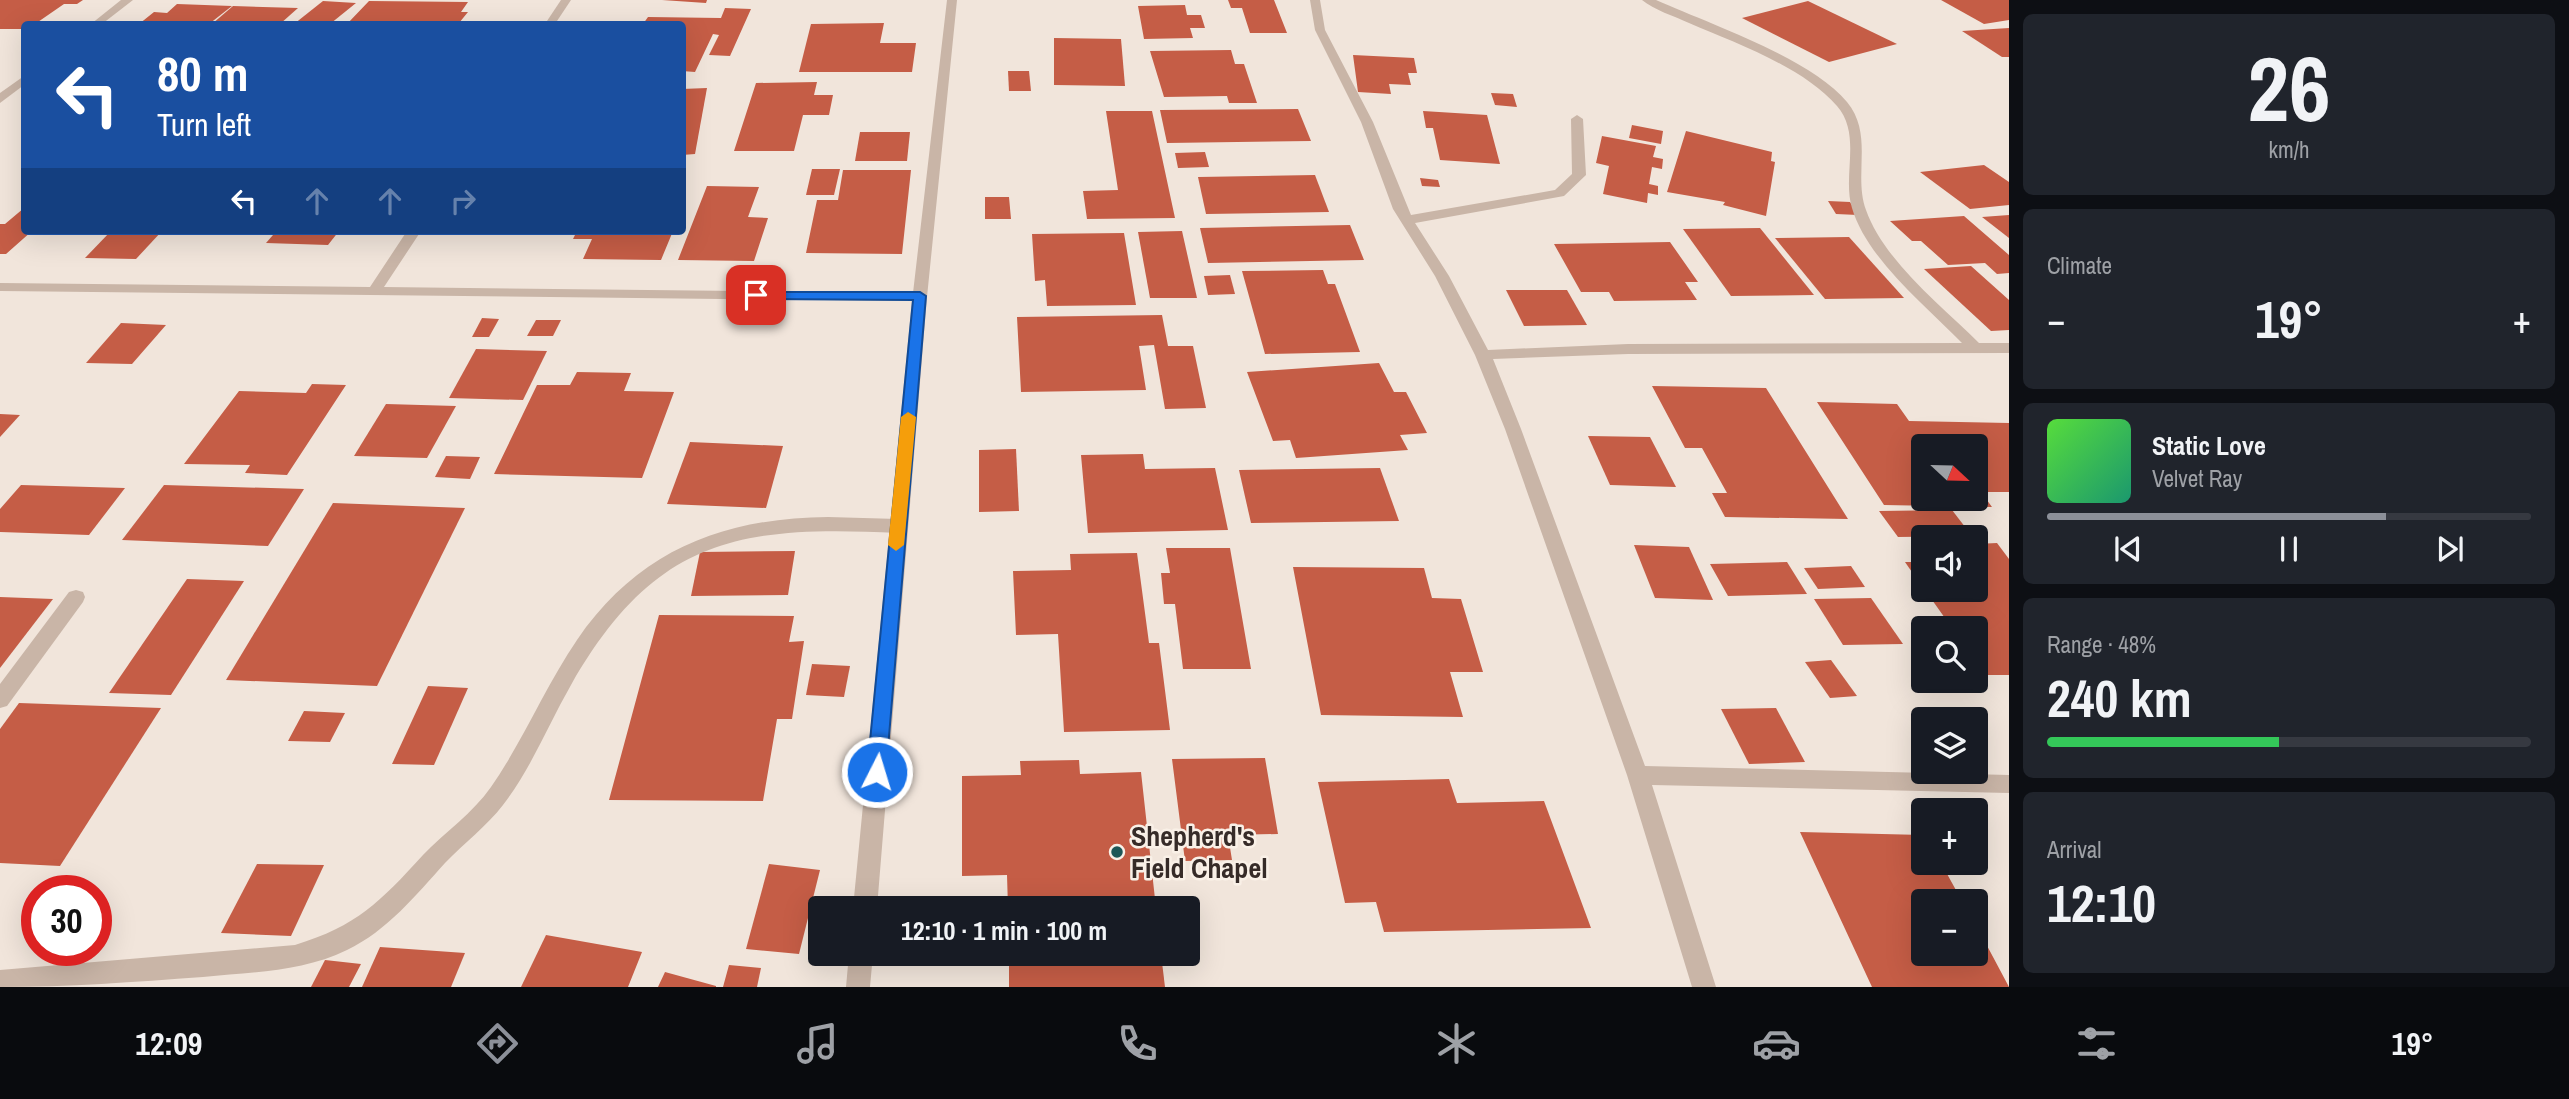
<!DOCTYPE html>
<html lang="en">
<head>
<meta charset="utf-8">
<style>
	:root { --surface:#171b24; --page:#20242c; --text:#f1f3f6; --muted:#9ea1a6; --line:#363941; --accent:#8c9099 }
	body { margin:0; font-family:"Archivo Narrow",sans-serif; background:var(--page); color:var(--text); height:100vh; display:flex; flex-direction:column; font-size:26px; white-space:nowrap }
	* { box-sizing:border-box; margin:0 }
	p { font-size:23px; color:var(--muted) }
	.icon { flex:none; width:38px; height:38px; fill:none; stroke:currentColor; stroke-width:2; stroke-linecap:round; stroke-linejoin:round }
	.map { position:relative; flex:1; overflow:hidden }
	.side { display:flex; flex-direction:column; gap:14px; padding:14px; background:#0d0f14; width:560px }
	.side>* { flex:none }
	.guide { position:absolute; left:21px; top:21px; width:665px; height:214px; border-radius:7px; box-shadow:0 7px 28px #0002; background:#1a4fa0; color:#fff; overflow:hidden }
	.needle { width:46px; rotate:112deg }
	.tools { position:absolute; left:1911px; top:434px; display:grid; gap:14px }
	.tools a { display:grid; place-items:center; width:77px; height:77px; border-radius:7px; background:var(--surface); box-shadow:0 7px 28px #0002; font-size:35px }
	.speed { position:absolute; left:21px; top:875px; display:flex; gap:14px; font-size:35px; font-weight:700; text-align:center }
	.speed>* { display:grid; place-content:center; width:91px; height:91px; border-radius:50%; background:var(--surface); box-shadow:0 7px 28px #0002; line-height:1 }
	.speed .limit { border:10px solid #d22; background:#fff; color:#111 }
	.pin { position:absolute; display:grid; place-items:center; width:60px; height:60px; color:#fff; margin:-30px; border-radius:14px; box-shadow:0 4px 10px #0006 }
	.me { position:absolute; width:77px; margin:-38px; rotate:5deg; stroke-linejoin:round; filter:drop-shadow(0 0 5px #0008) }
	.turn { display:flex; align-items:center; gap:24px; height:147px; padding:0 21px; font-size:32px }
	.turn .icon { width:91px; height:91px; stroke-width:2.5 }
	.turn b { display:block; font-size:49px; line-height:60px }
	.lanes { display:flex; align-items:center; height:66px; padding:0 21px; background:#0003; justify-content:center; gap:35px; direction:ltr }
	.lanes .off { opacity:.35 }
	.big { font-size:52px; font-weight:800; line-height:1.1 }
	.side .tile { flex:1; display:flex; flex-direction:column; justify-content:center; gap:10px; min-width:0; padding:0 24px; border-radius:10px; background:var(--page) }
	.side .dial { align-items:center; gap:0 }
	.dial b { font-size:91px; line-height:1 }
	.song { display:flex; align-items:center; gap:21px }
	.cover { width:84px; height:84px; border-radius:10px; background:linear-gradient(135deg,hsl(110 70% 55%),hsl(160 70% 35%)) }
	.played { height:7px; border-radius:4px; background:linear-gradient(90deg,var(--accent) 70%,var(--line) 70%) }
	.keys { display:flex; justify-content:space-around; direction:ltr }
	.heat { display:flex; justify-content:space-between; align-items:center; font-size:38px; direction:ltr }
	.charge { height:10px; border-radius:5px; background:linear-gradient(90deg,#34c759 48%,var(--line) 0) }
	.trip { position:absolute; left:808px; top:896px; width:392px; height:70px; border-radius:7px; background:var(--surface); box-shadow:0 7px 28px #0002; font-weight:800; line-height:70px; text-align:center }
	.tabs { display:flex; height:112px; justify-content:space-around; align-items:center; background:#090b0e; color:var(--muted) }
	.tabs .icon { width:49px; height:49px }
	.tabs .active { color:var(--accent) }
	.tabs b { font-size:32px; color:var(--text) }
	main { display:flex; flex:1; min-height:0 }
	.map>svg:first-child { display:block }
</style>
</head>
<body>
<main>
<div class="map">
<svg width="2009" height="987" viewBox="0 0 2009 987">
	<rect width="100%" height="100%" fill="#f1e5db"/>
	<g fill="#c55d46" fill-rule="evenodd">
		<path d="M0 0H83L77 4H64L35 24H24V29H0Z"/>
		<path d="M662 0H707L706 3Z"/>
		<path d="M1228 0H1274L1287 33H1250L1242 8H1231Z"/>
		<path d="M1941 0H2009V20L1984 24Z"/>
		<path d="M323 1 356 3 330 24H294Z"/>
		<path d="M369 1 468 2 461 12H468L459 23 453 24H347Z"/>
		<path d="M1808 1 1897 44 1829 62 1742 18Z"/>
		<path d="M177 4 232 6 209 24H139L154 12 167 13Z"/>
		<path d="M1185 5 1187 15H1201L1205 28H1190L1193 38 1144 39 1138 6Z"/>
		<path d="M233 6 298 8 280 24H212Z"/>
		<path d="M725 8 751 9 730 56 709 55 719 35 713 34 695 72 682 71V24H643L648 17 721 18Z"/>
		<path d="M884 23 880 43H916L912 72H799L811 24Z"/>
		<path d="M2009 28V57H2002L1962 31Z"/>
		<path d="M1054 38 1121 39 1125 86 1054 85Z"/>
		<path d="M1231 50 1235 64H1244L1257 103H1229L1227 96 1164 97 1150 51Z"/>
		<path d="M1353 55 1414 58 1417 73H1408L1411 85 1389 84 1391 94 1358 92Z"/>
		<path d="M1008 71H1029L1031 91H1009Z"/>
		<path d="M817 82 814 95H833L829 115H803L794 151H734L756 83Z"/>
		<path d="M707 88 695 154 682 155V89Z"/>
		<path d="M1491 93 1513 94 1517 107 1495 105Z"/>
		<path d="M1298 109 1311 141 1167 143 1160 110Z"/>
		<path d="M1106 111H1152L1175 218 1087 219 1083 191 1118 190Z"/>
		<path d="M1423 111 1487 115 1500 164 1440 160 1433 128H1426Z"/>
		<path d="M1632 125 1663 131 1661 144 1629 138Z"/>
		<path d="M1686 131 1772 152 1771 161 1775 162 1766 216 1723 205 1725 202 1667 192Z"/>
		<path d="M860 132H910L907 161H855Z"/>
		<path d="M1602 136 1656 146 1653 157 1663 159 1662 169 1652 167 1649 184 1658 186V195L1648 193 1647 203 1603 194 1609 166 1596 163Z"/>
		<path d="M1205 152 1209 167 1178 168 1175 153Z"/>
		<path d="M1984 165 2009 182V205L1970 209 1920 172Z"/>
		<path d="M812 169H840L834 195H806Z"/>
		<path d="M843 170H911L902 254 806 253 817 200H838Z"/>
		<path d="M1315 175 1329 212 1206 214 1198 177Z"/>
		<path d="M1420 178 1438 180 1440 187 1422 186Z"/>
		<path d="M707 186 759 187 748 217 768 218 754 261 678 260Z"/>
		<path d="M985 197H1009L1011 219H985Z"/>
		<path d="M1828 201 1850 202 1858 215 1836 214Z"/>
		<path d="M24 208V231H32L6 254H0V224H5Z"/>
		<path d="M2009 215V238L1982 217Z"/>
		<path d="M1964 216 2009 255V273L1997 274 1985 263 1948 265 1921 241H1912L1890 221Z"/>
		<path d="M1350 225 1364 260 1208 263 1200 228Z"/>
		<path d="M1760 228 1814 295 1731 296 1683 229Z"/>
		<path d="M111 231H162L136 259 85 258Z"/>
		<path d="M240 231H339L328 245 266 243 273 235Z"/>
		<path d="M577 231H673L661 260 583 259 592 239H573Z"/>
		<path d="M1182 231 1197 298H1150L1138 232Z"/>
		<path d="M1124 233 1136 305 1047 306 1045 280 1035 281 1032 234Z"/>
		<path d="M1849 237 1904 298 1825 299 1775 238Z"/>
		<path d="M1670 242 1698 282H1685L1697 300 1614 301 1609 292H1581L1554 244Z"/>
		<path d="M1971 266 2009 300V330L1991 331 1924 269Z"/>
		<path d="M1323 270 1328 284H1335L1360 352 1265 354 1242 271Z"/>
		<path d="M1230 275 1235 294 1208 295 1204 276Z"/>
		<path d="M1506 290H1567L1587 325 1524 326Z"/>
		<path d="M1162 315 1168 346H1193L1206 408 1165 409 1154 345 1139 346 1146 390 1021 392 1017 317Z"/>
		<path d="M482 318 499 319 489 337H472Z"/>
		<path d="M536 320H561L553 336H527Z"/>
		<path d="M121 323 166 325 132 364 86 363Z"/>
		<path d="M476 349 547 351 523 400 449 398Z"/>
		<path d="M1379 363 1394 392H1406L1427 433 1400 435 1408 450 1296 458 1290 440 1273 441 1247 372Z"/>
		<path d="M577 372 631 373 624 391 674 392 642 478 494 474 537 385H570Z"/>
		<path d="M312 384 346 385 287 475 245 473 250 465 184 464 239 391 306 393Z"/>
		<path d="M1652 386 1766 388 1848 519 1725 517 1712 493H1727L1702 448H1685Z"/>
		<path d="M1817 402 1897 404 1909 421 2009 423V492H1981L1992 507 1884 505ZM1923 446H1976V499H1923Z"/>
		<path d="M386 404 456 406 427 458 354 456Z"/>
		<path d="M0 414 20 415 0 437Z"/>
		<path d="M1588 436 1650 437 1676 487 1610 485Z"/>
		<path d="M690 442 783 446 766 508 667 504Z"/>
		<path d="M1016 449 1019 511 979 512V450Z"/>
		<path d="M1143 454 1145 469 1215 468 1228 530 1088 533 1081 455Z"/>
		<path d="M446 456 480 457 470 479 435 477Z"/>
		<path d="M1380 468 1399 521 1251 523 1239 470Z"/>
		<path d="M21 485 125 488 89 535 0 532V509Z"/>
		<path d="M164 485 304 489 268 546 122 540Z"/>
		<path d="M333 503 465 508 377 686 226 680Z"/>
		<path d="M1952 510 1972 536 1898 537 1879 511Z"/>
		<path d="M1997 543 2009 559V675H1985L1976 662V628H1952L1925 590H1976V544Z"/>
		<path d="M1634 545 1689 547 1713 600 1655 598Z"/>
		<path d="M1166 548H1230L1251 669H1183L1175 604H1164L1161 573H1170Z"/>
		<path d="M795 551 788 595 691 596 700 552Z"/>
		<path d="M1137 553 1149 643H1159L1170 730 1064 732 1058 634 1016 635 1013 571 1071 570 1070 554Z"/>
		<path d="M1787 562 1807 594 1728 596 1710 564Z"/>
		<path d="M1905 562H1923V588Z"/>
		<path d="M1851 566 1865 587 1818 589 1804 568Z"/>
		<path d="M1293 567 1424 568 1432 598 1461 599 1483 672H1450L1463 717 1321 715Z"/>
		<path d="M187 579 244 581 171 695 109 693Z"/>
		<path d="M0 597 53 599 0 668Z"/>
		<path d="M1871 598 1903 644 1843 645 1814 599Z"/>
		<path d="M659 615 794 616 789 642 804 641 792 719H777L763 801 609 800Z"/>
		<path d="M1831 660 1857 696 1830 698 1805 662Z"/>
		<path d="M812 664 850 666 844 697 806 695Z"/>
		<path d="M428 686 468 688 434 765 392 764Z"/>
		<path d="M19 703 161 708 60 866 0 863V729Z"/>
		<path d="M1776 708 1805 762 1749 764 1721 709Z"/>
		<path d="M304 711 345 713 330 742 288 741Z"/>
		<path d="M1265 758 1278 834 1228 835 1232 860 1185 861 1172 759Z"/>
		<path d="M1079 760 1080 774 1141 772 1156 908H1008L1007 875 962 876V776L1021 775 1020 761Z"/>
		<path d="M1449 779 1457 803 1544 801 1591 928 1384 932 1376 902 1345 903 1318 782Z"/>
		<path d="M1800 832 1923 835V863H1941L1962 901H1923V954H1976V925L2009 987H1872Z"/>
		<path d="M257 864 324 865 291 936 221 933Z"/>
		<path d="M769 864 820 870 799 954 746 949Z"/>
		<path d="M546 935 642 952 628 987H521Z"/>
		<path d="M380 947 465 953 451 987H362Z"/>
		<path d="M1009 954H1161L1165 987H1009Z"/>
		<path d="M325 960 361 964 349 987H311Z"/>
		<path d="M729 965 761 968 757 987H723Z"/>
		<path d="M665 972 716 986V987H658Z"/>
	</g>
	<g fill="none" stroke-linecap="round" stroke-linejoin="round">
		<g fill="#c9b5a7" fill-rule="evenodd">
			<path d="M828 517 898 519 907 526 898 533C739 525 655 538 571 685 548 725 531 769 503 805 487 826 464 843 445 863 416 895 387 931 347 950 302 972 252 972 203 977 135 982 68 987 0 987V970L295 945C357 926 380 902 423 855 445 832 473 813 491 787 523 741 545 687 577 640 638 551 722 518 828 517Z"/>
			<path d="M76 590 83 592 85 597 83 602 7 706 0 708V684L69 592Z"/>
		</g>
		<g fill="#c9b5a7" fill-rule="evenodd">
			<path d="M121 0H133L102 24H91Z"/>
			<path d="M561 0H571L555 24H545Z"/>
			<path d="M947 0H957L927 297 877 908H853L912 301 0 291V283L370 287 407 231H421L384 287 913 293Z"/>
			<path d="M1310 0H1320L1325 30 1373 122 1411 215 1555 190 1572 174 1571 119 1577 115 1583 119 1586 175 1564 196 1415 223 1449 276 1488 350 1628 344 1962 343C1926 306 1867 259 1852 208 1842 175 1862 135 1837 106 1803 67 1736 43 1689 23 1674 16 1654 10 1642 0H1656C1710 24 1810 58 1847 102 1874 135 1853 174 1866 210 1884 261 1942 306 1979 343H2009V353L1628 354 1493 359 1521 429 1645 766 2009 775V793L1652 785 1716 987H1692L1627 775 1505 429 1475 355 1435 276 1393 209 1361 122 1315 30Z"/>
			<path d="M24 76V85L0 103V93Z"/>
			<path d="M849 954H873L870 987H846Z"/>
		</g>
	</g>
	<path fill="#1a73e8" stroke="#114b97" stroke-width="2" d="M751 292H920L926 296 886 772 883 778 877 780 870 778 867 772 913 300 756 299 749 295Z"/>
	<path fill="#f59e0b" d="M908 412 916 417 904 545 896 551 888 545 901 417Z"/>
	<circle fill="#1d5757" stroke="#f9f0e7" stroke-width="2.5" cx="1117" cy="852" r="7"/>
	<g text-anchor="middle" stroke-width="5" stroke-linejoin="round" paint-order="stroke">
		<g font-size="28" font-weight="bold" fill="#362b28" stroke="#f9f0e7" text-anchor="start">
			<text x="1131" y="846">Shepherd's<tspan x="1131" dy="32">Field Chapel</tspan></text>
		</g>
	</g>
</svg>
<div class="tools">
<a><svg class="needle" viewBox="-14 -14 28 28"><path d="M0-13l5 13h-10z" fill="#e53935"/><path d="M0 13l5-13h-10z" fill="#9ea1a6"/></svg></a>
<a><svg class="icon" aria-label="sound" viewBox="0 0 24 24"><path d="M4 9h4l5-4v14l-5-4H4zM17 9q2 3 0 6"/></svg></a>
<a><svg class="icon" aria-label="search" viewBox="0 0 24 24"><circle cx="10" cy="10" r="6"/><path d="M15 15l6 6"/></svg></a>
<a><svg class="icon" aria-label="layers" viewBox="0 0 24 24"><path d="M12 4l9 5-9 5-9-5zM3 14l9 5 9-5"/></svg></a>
<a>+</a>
<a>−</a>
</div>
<div class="speed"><div class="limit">30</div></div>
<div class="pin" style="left:756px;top:295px;background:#d93025"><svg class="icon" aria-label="arrive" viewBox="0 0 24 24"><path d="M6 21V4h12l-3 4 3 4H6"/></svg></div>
<svg class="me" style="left:877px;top:772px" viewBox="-20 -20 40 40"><circle r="17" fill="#1a73e8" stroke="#fff" stroke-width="3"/><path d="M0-11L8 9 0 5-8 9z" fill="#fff"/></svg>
<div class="trip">12:10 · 1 min · 100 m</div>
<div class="guide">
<div class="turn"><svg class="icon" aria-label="left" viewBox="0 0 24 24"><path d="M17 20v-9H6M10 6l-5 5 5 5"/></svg><div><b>80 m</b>Turn left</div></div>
<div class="lanes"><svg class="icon" aria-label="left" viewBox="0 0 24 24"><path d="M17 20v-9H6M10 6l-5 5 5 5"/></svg><svg class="icon off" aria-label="ahead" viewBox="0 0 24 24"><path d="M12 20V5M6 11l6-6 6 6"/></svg><svg class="icon off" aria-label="ahead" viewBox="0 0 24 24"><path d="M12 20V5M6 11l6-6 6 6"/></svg><svg class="icon off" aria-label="right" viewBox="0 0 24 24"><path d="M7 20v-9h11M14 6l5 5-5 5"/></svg></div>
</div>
</div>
<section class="side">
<div class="tile dial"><b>26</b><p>km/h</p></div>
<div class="tile"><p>Climate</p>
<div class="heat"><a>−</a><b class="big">19°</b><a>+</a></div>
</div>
<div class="tile">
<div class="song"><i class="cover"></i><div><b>Static Love</b><p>Velvet Ray</p></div></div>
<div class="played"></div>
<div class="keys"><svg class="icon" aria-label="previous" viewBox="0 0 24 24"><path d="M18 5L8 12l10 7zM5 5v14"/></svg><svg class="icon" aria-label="pause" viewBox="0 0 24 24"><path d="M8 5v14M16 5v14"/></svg><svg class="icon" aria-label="next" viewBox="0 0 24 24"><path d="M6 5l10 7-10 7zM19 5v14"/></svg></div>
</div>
<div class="tile"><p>Range · 48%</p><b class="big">240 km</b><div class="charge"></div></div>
<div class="tile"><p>Arrival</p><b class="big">12:10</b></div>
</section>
</main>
<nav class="tabs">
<b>12:09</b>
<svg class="icon active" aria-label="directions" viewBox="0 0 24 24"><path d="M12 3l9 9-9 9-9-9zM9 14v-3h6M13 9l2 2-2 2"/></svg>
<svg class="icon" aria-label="music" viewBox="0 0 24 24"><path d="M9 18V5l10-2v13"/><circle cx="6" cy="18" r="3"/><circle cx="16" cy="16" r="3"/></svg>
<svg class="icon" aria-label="phone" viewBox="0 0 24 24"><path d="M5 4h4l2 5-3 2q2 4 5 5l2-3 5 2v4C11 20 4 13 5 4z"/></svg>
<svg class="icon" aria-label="climate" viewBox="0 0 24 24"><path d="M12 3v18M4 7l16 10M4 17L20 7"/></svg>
<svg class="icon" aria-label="car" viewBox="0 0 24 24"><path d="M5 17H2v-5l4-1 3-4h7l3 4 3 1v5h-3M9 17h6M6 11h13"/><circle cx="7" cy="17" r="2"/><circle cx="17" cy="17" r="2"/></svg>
<svg class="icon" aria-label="filters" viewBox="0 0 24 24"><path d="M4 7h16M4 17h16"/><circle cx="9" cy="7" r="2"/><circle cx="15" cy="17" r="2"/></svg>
<b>19°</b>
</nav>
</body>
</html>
